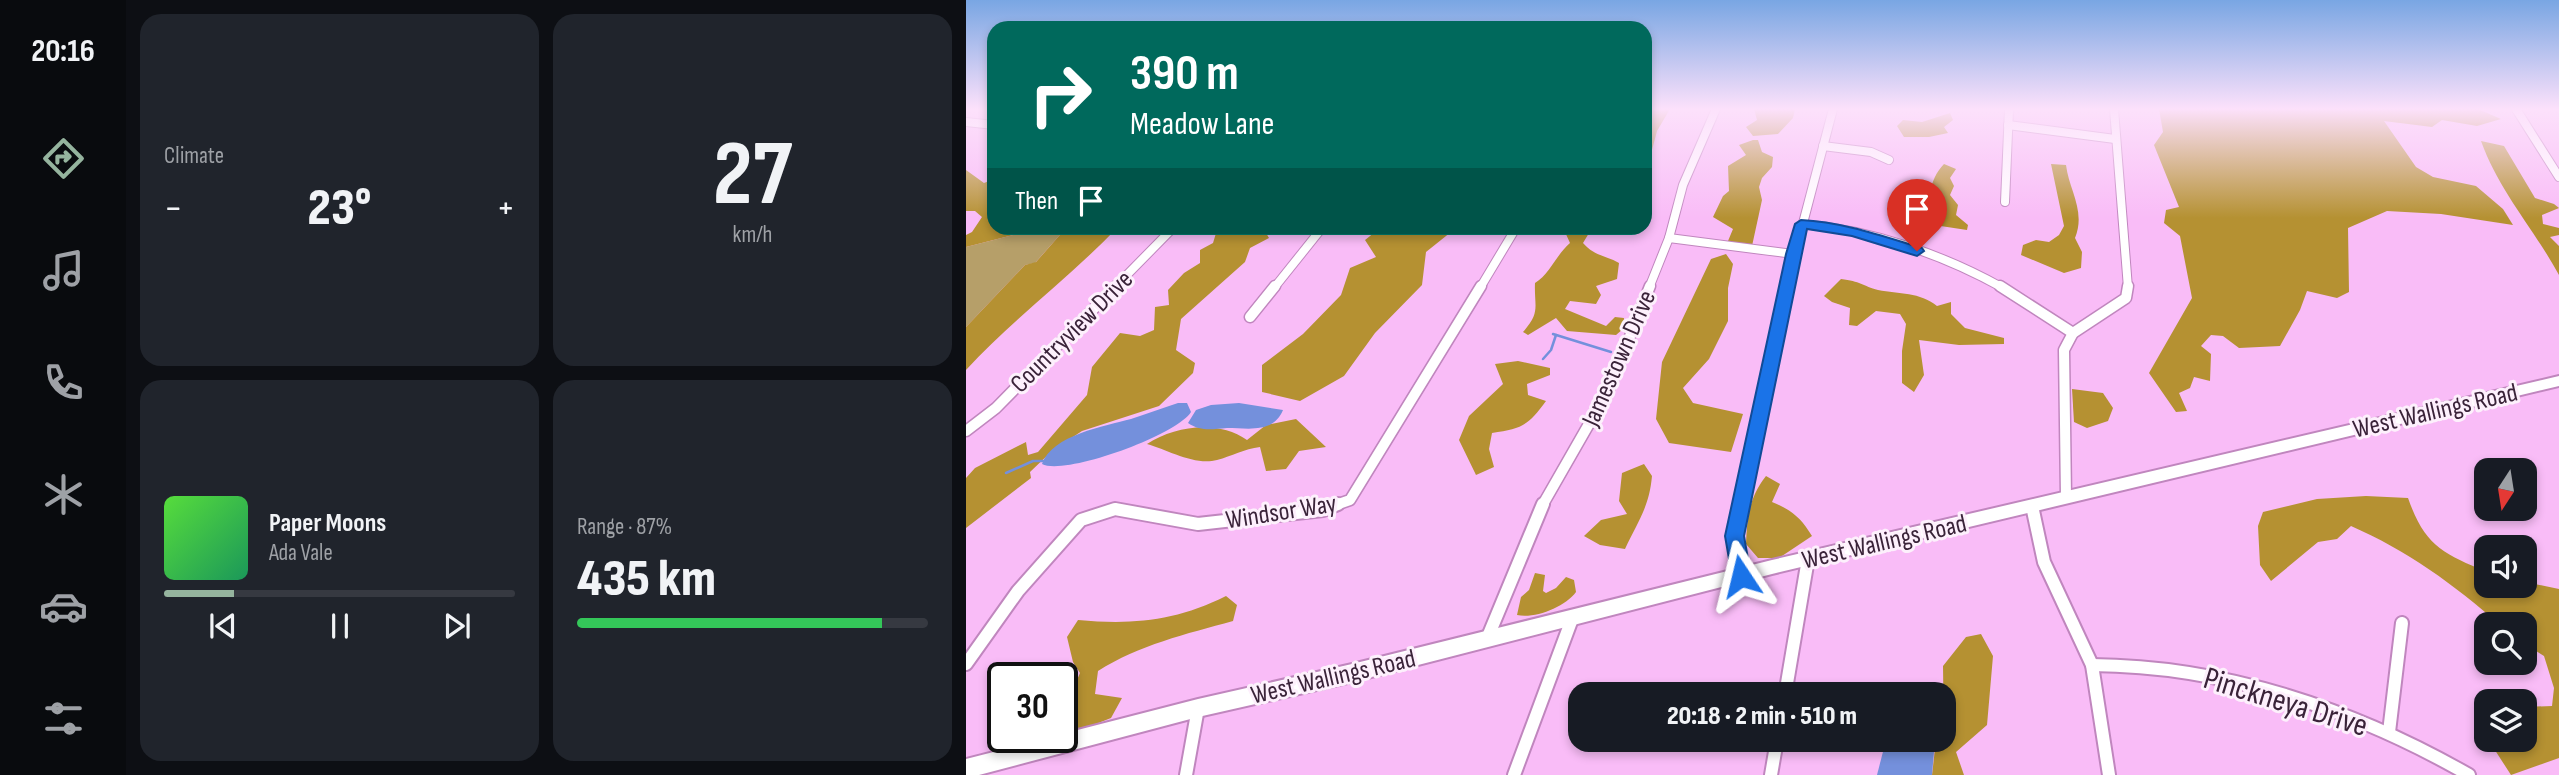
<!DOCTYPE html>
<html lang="en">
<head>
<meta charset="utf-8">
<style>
	:root { --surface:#171b24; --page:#20242c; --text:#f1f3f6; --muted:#9ea1a6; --line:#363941; --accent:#95b49e }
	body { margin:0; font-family:"Sofia Sans Condensed",sans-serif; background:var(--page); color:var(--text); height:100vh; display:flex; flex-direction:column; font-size:26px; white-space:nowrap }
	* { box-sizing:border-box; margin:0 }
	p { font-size:23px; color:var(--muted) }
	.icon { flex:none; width:38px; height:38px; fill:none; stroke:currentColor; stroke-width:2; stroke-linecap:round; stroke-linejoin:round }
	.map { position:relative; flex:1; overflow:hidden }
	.drawer { display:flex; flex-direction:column; gap:14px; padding:14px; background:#0d0f14; width:840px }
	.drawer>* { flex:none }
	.banner { position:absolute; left:21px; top:21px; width:665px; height:214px; border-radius:21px; box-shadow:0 4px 10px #0003; background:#00695c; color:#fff; overflow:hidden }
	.needle { width:46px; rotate:192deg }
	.fabs { position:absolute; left:1508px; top:458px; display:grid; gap:14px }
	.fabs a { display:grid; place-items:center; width:63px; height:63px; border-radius:14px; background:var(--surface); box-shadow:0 4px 10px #0003; font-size:35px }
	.speed { position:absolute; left:21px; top:662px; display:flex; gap:14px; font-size:35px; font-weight:700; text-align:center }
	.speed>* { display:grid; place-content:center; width:91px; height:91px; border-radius:50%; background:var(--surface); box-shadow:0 4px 10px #0003; line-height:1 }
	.speed .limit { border:4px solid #111; border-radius:10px; background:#fff; color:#111 }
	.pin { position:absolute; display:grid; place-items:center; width:60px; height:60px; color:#fff; margin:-72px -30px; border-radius:50% 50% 50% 0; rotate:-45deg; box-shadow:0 0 7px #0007 }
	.pin .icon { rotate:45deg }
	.me { position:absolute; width:77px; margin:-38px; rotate:350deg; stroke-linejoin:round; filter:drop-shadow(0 0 5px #0008) }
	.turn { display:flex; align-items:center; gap:24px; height:147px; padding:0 28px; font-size:32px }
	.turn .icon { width:91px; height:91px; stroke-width:2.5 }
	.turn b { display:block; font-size:49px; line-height:60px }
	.then { display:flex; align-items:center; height:66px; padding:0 28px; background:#0003; gap:14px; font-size:26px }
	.big { font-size:52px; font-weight:800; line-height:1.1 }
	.drawer .tile { flex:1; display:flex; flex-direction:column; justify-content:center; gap:10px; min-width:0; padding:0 24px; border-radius:21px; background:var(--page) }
	.drawer .dial { align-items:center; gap:0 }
	.dial b { font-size:91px; line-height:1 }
	.song { display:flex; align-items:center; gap:21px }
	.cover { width:84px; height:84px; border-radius:10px; background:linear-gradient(135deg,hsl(110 70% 55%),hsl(150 70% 35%)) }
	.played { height:7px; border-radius:4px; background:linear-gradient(90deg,var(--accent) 20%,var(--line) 20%) }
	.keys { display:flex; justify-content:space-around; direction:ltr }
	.heat { display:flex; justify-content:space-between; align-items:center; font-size:38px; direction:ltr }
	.charge { height:10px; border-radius:5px; background:linear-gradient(90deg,#34c759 87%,var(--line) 0) }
	.drawer .tiles { flex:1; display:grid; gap:14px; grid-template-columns:repeat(2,1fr) }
	.trip { position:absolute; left:602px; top:682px; width:388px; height:70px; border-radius:21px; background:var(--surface); box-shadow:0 4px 10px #0003; font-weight:800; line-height:70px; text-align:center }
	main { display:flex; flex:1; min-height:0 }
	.tab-bar { display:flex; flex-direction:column; width:126px; justify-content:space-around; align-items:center; background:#090b0e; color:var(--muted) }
	.tab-bar .icon { width:49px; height:49px }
	.tab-bar .current { color:var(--accent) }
	.tab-bar b { font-size:32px; color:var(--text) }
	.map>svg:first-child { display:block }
</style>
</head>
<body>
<main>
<nav class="tab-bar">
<b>20:16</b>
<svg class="icon current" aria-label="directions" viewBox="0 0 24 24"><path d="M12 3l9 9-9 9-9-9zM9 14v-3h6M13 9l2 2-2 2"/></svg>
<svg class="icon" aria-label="music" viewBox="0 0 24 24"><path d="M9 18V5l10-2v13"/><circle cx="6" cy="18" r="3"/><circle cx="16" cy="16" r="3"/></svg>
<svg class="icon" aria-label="phone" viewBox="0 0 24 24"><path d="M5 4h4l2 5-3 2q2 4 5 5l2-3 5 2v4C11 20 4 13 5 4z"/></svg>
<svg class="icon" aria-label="climate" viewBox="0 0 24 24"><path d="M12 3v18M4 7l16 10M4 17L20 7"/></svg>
<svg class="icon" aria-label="car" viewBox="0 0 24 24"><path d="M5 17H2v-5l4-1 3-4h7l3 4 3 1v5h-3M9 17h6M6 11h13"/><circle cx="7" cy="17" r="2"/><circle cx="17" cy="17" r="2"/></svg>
<svg class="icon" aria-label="filters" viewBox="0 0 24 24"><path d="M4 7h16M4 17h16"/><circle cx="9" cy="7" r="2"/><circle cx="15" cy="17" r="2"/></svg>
</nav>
<section class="drawer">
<div class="tiles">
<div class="tile"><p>Climate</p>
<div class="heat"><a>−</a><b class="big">23°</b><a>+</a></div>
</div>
<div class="tile dial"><b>27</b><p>km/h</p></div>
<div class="tile">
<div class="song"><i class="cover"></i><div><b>Paper Moons</b><p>Ada Vale</p></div></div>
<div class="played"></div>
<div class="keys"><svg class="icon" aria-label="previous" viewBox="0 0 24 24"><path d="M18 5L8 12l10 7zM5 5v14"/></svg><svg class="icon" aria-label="pause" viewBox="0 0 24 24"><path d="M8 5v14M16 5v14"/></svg><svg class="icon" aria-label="next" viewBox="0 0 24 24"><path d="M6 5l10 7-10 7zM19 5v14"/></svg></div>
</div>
<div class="tile"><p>Range · 87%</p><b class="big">435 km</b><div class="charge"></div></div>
</div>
</section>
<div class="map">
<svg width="1593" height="775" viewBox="0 0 1593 775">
	<rect width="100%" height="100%" fill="#f9bcf7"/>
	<path fill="#b69f69" d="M75 228H100L69 263 59 265 0 327V247Z"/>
	<g fill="#b59132">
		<path d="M679 109H704L691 131 679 176Z"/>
		<path d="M788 109H829L827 118 812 134 787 136 780 127 791 120Z"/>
		<path d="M1193 109H1512L1535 119 1511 126 1476 120 1466 127 1418 121 1450 167 1467 177 1510 186 1537 209 1547 225 1475 214 1421 211 1382 228 1383 292 1371 298 1341 291 1334 310 1314 346 1273 348 1257 336 1245 335 1235 346 1245 354 1244 381 1228 377 1224 388 1213 393 1221 411 1210 412 1183 373 1226 298 1214 236 1198 223 1200 210 1213 207 1188 145 1197 132Z"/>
		<path d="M984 113 987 120 978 127 982 133 963 137H938L931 126 937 120 956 122Z"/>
		<path d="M787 140H792L796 152 807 157 806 167 796 178 793 187 796 200 786 246 762 241 767 229 747 217 757 196 763 191 762 166 780 155 773 145Z"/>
		<path d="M1515 141 1538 146 1569 198 1588 204 1593 208 1576 215 1577 224 1593 228V235L1584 237 1593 246V275C1568 229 1533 191 1515 141Z"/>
		<path d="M978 164 990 169 984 178 988 186 984 195 992 205 990 215 1002 225 1001 230 968 225C959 206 963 179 978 164Z"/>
		<path d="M1085 164 1100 165C1103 190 1120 211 1109 238L1116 252 1115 268 1098 273 1055 255 1057 245 1070 240 1083 242 1093 235 1098 226Z"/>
		<path d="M0 170 18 183 28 179V228H75L0 247V235L6 232 16 217 9 211H0Z"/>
		<path d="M100 228H151C103 278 47 319 0 370V327L59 265 70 262Z"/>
		<path d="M258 228H297L303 238 284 248 279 262 215 319 210 350 229 363 227 373 193 406 116 431 86 451 64 472 65 478 0 528V478L9 468 60 442 62 455 72 452 121 395 126 367 154 333 174 336 188 330 189 307 203 305 202 290 218 273 234 263V250L247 243 251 230Z"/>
		<path d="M414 228H490L460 252 456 285 409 333 378 376 334 401 296 392V365L337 334 375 295 384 268 410 257 399 240Z"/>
		<path d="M602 228H626L617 243C628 256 639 255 653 263L651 279 630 286 635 295 630 304 604 301 599 309 640 326 649 317 658 318 657 329 650 335 601 331 590 318 562 335 557 332C575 312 568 307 569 283 584 274 590 255 604 243L599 232Z"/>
		<path d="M760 254 767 264 762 288V321L743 359 717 388 727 403 777 414 765 452 703 443 690 419 696 362 745 259Z"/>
		<path d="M875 279C894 281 897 286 912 290 933 294 954 292 971 306L985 302V314L999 328 1038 338V344L993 345 953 340 958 375 948 392 936 383V351L940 324 934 314 910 311 891 326 883 325 884 308 866 302 858 296Z"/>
		<path d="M552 361 584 368V375L561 384 562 395 580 401C562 426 555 429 526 433L523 449 528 467 510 475 493 440 503 416 537 384 529 364Z"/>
		<path d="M1106 389 1137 393 1147 408 1142 421 1121 428 1108 422Z"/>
		<path d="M330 419 360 447 333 451 320 469 300 471 294 447C278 449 266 456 251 460 229 466 202 450 181 444 210 425 253 420 281 440L300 425Z"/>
		<path d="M678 464 686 476C683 508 672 521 659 549L634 545 618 536 635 520 661 514 653 501 656 473Z"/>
		<path d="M800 476 814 484 806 502C826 510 835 518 846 536L813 558H792L780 544C781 517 783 498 800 476Z"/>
		<path d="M1400 496 1442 498C1459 546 1476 553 1521 572V586H1559V582L1593 589V758L1545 775 1525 744 1524 740H1559V707L1586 706 1588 688 1578 656 1559 644V625H1534C1489 585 1440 550 1385 526L1371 539 1352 542 1305 581 1294 565 1292 526 1297 512 1351 499Z"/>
		<path d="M569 573 579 575 577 591 580 593 590 588 600 577 608 580 610 592C599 607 569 619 551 615L555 597 563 590Z"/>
		<path d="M260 596 271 605 267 621C220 634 173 645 132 671L129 694 156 698 145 718 102 735C89 715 106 693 114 673L107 662 101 637 112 620C167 625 210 621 260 596Z"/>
		<path d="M1015 634 1027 656 1021 725 990 752 998 775H966L970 740H978L977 666 1000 637Z"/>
	</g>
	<g fill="#7490dc">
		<path d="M212 403H221L225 412C211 435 99 476 76 464 86 435 139 426 165 419 181 414 196 408 212 403Z"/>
		<path d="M273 403 317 410C307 434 282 428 261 428 247 429 235 432 222 423L230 410 245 405Z"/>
		<path d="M920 740H969L966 775H911Z"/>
	</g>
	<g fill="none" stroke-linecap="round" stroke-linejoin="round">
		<g stroke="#7490dc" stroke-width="2.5">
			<path d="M587 334 645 352"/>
			<path d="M577 359 585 350 590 335"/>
			<path d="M40 473 67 461H79"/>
		</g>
		<g stroke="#c086be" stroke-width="10">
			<g id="street-far2">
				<path d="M1148 109 1162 288"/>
				<path d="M1550 109 1593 177"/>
				<path d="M0 122 28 125"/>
				<path d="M1042 125 1149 139"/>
				<path d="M857 146 905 152 923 160"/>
				<path d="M1039 202 1043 109"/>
				<path d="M836 224C906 230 976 254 1037 288"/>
				<path d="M703 238 827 254"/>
				<path d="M148 288 207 228"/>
				<path d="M308 288 356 228"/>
				<path d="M514 288 550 228"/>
				<path d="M683 288 703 238 717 185 750 109"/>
				<path d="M820 288 867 109"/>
			</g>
		</g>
		<g stroke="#c086be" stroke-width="13">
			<g id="street-far1">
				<path d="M1034 286 1107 333"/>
				<path d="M284 317 309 286"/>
				<path d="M0 431 30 408 150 286"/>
				<path d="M1100 497 1098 350 1107 333 1160 298 1162 286"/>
				<path d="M367 506 384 500 515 286"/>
				<path d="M576 506 643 389 684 286"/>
				<path d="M775 506 820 286"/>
			</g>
		</g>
		<g stroke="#c086be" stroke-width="16">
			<g id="street">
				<path d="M1066 506 1078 562 1126 665 1143 775"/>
				<path d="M775 576 769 536 775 504"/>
				<path d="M521 639 577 504"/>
				<path d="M0 664 52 591 115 520 149 509 232 524 357 510 372 504"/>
				<path d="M1126 665C1259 666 1388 709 1503 775"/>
				<path d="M819 695 842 559"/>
				<path d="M1423 732 1436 623"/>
				<path d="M220 775 232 708"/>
				<path d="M548 775 606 619"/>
				<path d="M805 775 811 740"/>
			</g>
		</g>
		<g stroke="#c086be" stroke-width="4">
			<path id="secondary" d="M1593 376V386L806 574 386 682 232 717 13 775H0V759L87 737H96V734L232 699 386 664 806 560Z"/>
		</g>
		<use href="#street-far2" stroke="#fff" stroke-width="8"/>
		<use href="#street-far1" stroke="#fff" stroke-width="10"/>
		<use href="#street" stroke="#fff" stroke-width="12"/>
		<use href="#secondary" fill="#fff" fill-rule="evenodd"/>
	</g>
	<linearGradient id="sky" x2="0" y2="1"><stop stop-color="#79a6e3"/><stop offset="0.5" stop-color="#fce1fb"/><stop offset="1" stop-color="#fce1fb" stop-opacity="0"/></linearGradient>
	<rect width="1593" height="218" fill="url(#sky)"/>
	<path fill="#1a73e8" stroke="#114b97" stroke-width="2" d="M835 220C877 222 916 236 956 248L958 251 951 256 886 236 841 229 778 536 785 576 782 582 775 585 769 582 766 576 759 536 820 254 829 224Z"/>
	<g text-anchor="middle" stroke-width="6" stroke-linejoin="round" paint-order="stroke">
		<g font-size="26" fill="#3a2339" stroke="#fdf0fc">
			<text transform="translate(105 331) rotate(-45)" y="9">Countryview Drive</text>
			<text transform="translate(652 358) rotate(-66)" y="9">Jamestown Drive</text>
			<text transform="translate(1469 410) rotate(-13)" y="9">West Wallings Road</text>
			<text transform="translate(315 511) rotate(-9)" y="9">Windsor Way</text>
			<text transform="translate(918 541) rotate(-13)" y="9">West Wallings Road</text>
			<text transform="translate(367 676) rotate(-13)" y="9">West Wallings Road</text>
		</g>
		<g font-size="32" fill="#3a2339" stroke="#fdf0fc">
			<text transform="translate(1320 701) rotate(17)" y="11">Pinckneya Drive</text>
		</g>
	</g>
</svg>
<div class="fabs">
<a><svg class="needle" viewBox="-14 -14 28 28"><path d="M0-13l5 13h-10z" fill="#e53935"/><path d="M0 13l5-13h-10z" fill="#9ea1a6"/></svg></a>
<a><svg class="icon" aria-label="sound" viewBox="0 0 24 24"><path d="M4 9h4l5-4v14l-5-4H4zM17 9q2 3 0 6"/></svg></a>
<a><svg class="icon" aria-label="search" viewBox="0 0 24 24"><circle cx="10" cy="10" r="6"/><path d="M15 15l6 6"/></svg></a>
<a><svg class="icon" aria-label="layers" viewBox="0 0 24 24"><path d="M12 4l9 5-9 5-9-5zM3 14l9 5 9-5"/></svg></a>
</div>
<div class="speed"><div class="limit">30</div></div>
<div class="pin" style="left:951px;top:251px;background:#d93025"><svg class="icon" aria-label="arrive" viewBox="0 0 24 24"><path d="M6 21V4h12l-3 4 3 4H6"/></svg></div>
<svg class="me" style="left:775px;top:576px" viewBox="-20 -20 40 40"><path d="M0-17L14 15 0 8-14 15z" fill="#1a73e8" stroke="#fff" stroke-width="4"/></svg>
<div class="trip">20:18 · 2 min · 510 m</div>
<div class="banner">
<div class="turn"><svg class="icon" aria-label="right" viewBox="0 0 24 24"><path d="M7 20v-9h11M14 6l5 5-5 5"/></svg><div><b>390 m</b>Meadow Lane</div></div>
<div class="then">Then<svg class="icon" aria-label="arrive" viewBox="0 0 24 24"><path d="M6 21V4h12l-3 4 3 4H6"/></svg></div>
</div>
</div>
</main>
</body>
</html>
